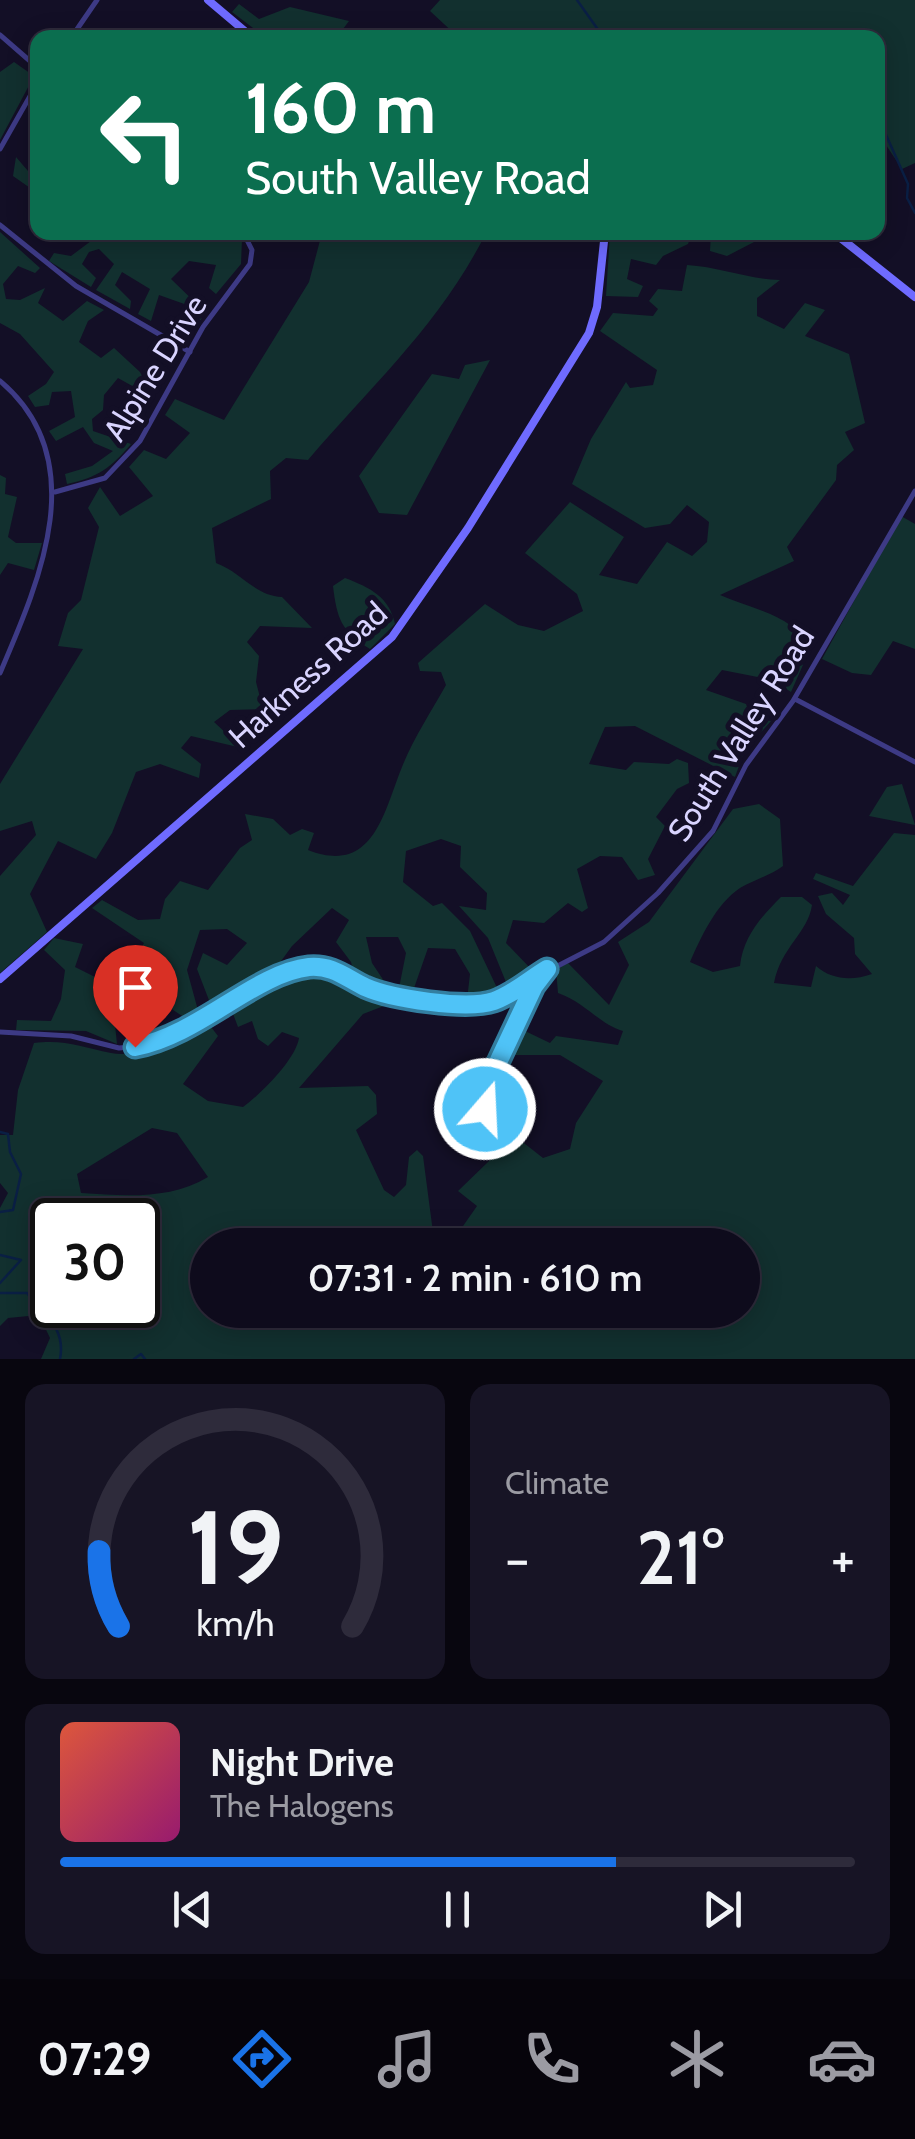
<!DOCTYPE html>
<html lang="en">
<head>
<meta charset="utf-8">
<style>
	:root { --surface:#0e0b1c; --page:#171425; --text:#f1f3f6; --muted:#9b9ba3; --line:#2e2b3b; --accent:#1a73e8 }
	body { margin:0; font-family:Cabin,sans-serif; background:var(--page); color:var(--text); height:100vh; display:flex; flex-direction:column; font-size:38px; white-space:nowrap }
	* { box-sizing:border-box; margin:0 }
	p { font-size:32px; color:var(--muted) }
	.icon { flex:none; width:55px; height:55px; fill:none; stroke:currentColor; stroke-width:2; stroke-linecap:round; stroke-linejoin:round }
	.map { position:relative; height:1359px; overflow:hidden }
	.details { display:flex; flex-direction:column; gap:25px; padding:25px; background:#08060f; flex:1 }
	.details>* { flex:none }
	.guide { position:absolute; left:30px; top:30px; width:855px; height:210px; border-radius:20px; box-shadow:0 5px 25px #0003,0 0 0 2px var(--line); background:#0b6e4f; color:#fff; overflow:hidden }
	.speed { position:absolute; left:30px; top:1198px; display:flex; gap:20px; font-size:50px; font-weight:700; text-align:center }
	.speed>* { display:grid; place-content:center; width:130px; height:130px; border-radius:50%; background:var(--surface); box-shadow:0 5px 25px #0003,0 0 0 2px var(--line); line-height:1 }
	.speed .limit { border:5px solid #111; border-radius:15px; background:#fff; color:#111 }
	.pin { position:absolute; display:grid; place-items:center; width:85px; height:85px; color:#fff; margin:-102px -42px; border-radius:50% 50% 50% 0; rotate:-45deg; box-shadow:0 0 10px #0007 }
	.pin .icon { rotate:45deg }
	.me { position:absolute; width:110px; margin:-55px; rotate:19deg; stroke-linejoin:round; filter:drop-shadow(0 0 8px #0008) }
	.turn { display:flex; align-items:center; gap:35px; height:210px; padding:0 50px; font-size:45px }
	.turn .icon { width:130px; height:130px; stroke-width:2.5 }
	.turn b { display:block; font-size:70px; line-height:85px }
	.big { font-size:75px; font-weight:600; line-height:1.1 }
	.details .tile { flex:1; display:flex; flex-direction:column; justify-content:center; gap:15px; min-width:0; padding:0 35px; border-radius:20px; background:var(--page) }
	.details .dial { align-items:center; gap:0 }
	.dial svg { height:260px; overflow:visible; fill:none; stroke:var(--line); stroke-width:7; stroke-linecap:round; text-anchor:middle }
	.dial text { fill:var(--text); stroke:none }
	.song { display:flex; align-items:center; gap:30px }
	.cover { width:120px; height:120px; border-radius:15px; background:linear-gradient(135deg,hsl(10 70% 55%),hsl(320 70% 35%)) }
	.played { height:10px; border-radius:5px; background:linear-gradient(90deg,var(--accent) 70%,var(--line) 70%) }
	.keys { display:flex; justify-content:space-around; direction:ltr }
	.heat { display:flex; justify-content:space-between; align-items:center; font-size:55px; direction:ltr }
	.details .tiles { flex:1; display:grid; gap:25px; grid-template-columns:1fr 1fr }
	.tile:last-child { grid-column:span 2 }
	.trip { position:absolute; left:190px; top:1228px; width:570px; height:100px; border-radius:50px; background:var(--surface); box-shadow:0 5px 25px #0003,0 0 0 2px var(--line); font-weight:600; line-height:100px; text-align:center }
	.dock { display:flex; height:160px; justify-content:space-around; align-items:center; background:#06040b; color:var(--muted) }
	.dock .icon { width:70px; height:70px }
	.dock .current { color:var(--accent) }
	.dock b { font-size:45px; color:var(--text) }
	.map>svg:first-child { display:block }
</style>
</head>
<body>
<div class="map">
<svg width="915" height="1359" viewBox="0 0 915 1359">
	<rect width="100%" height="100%" fill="#130f26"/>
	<g fill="#12302f" fill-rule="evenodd">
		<path d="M440 0H915V163L902 169 878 133V38L458 37 430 11Z"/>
		<path d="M239 4 259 19 290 7 349 21 337 37H265L232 12Z"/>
		<path d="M14 62 34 76 0 140V72Z"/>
		<path d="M16 157 28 171H37V200L33 190 13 176Z"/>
		<path d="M0 232 40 268 35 273 18 266 3 284 6 299 20 300 45 288 38 303 63 321 87 301 104 310 88 321 79 342 101 358 114 348 140 372 152 397 118 378 104 395 103 410 92 419 93 431 131 444C112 467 97 478 67 484L65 474 92 466 113 451 94 443 83 427 56 441 49 431 75 417 71 391 52 392 49 405 35 407 28 396 46 384 54 372 20 334 0 323Z"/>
		<path d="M173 232 175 237C198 240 219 235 242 239L241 264 216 294 209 288 216 265 189 261 171 279 206 313 198 323 190 306 159 295 151 321 138 314 150 289 122 272 115 285 131 301 130 309 96 290 114 264 99 249 89 252 82 264 96 278 91 287 49 261 54 253 71 256 91 241 86 233Z"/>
		<path d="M322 233H391L401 240 422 242 423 233H486C440 324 374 383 308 460L286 458 270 471 271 499 212 528 216 563C241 572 255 596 282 597L312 628 260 626 247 642 259 656 256 682 263 709 230 710 214 722 242 748 191 736 181 748 201 764 199 778 160 764 136 772 112 833 96 859 58 841 30 894 47 932 0 973V876L36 835 32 821 0 831V784L83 649 58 646 68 613 81 600 99 527 88 508 100 487 120 516 153 496 129 467 144 450 166 459 190 433 165 415 175 399 224 420 309 282Z"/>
		<path d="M610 233V232L692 233 688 244 663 256 656 265 631 259 627 279 643 286 638 297 606 296Z"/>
		<path d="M711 233H765L768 242H754L727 256 710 251Z"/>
		<path d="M687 265C720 267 747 279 780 280L757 298V316L784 329 805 303 825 310 805 336 849 354 865 423 845 432 854 450 837 465 836 480 787 547 794 561 720 595C751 609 796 615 810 649L791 692 773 680 722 670 706 690 746 704 751 718 771 721 744 752 735 777 635 726 605 727 589 764 626 770 634 762 669 764 677 759 688 763 689 783 677 789 656 817 665 826 648 859 655 875 638 880 622 857 600 856 577 869 588 908 582 912 568 903 544 923 513 920 506 943 532 970 508 987 488 938 459 906 486 910 487 893 460 867 461 846 441 839 406 851 403 882 433 906 442 903 470 931 499 992 467 1000 470 974 455 949 428 948 413 991 399 988 406 953 398 937H366L372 963 388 987 355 977 351 962 336 942 349 920 332 908 292 946 271 975 212 1008 197 969 203 953 227 965 247 943 227 929 200 930 187 970 199 1014 188 1020 145 991 140 977H123L113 1005 117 1044 86 1031 16 1030 17 1020 51 1021 61 999 65 970 44 950 54 938 83 944 75 967 95 977 138 955 144 943 92 908 102 900 138 920 160 919 165 899 180 881 208 890 240 848 252 840 245 814 273 819 290 835 302 829 314 833 308 850C374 876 384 811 402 767 413 739 431 712 446 685L441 672 420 671 418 663 485 604 518 625 544 631 583 611 577 594 525 553 570 502 624 537 599 575 637 584 667 542 692 556 707 542 709 522 687 505 670 524 645 528 572 484 591 439 626 382 630 388 653 385 657 370 600 331 613 313 653 316 658 309 649 301 658 289 682 291Z"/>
		<path d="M490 360 407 515 379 513 359 476 432 374 459 379 465 365Z"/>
		<path d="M0 475 6 478 5 494 17 497 8 537 16 543H42L34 570 8 563 0 575Z"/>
		<path d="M901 516 915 524V649L893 641 871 675 852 673 822 659Z"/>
		<path d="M345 578C371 588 389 597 395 624L370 649C341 631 337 619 333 586Z"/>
		<path d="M902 784 915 825 869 816 887 787Z"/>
		<path d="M759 804 780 819 783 866C769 876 754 880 740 888 716 904 701 937 690 962L713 972 740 966C743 937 761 917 781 897H802L812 905C808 933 781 947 774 983L811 987 816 966C832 980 852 981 872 974L855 954 854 938 826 914 818 896 832 893 843 905 850 895 813 879 816 873 853 886 894 833 915 835V1359H41L50 1338 39 1315 8 1318 0 1326V1208L8 1193 0 1183V1135H13L18 1090 34 1043C64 1039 82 1047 111 1053 142 1059 180 1035 208 1023L218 1036 183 1084 208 1101 243 1107C261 1094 296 1059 299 1038L282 1032 268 1046 258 1039 252 1021 238 1027 232 1011 280 982 307 972 337 976 383 996 389 1004 363 1014 299 1088 368 1086 376 1095 377 1114 356 1130 384 1190 394 1197 406 1185 409 1157 417 1150 423 1156 434 1240 454 1239 477 1206 458 1191 515 1136 543 1158 570 1149 576 1123 603 1081 560 1055H510L523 1030 550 1043 556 1036 618 1045 623 1031C599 1024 586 1003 558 993L556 969 568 963 609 1005 629 965 618 942 649 922 733 809ZM152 1128 177 1133 208 1177C170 1200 125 1196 81 1193L77 1174ZM52 1220H138V1305H52ZM208 1245H742V1310H208Z"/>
	</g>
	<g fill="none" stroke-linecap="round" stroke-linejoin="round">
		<g stroke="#0a1f44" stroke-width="2.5">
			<path d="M577 0 604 38"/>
			<path d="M878 117 908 184 907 198 915 213"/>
			<path d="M0 1132 8 1134 10 1152 21 1174 13 1210 0 1212"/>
			<path d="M0 1255 21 1260 0 1283"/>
			<path d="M0 1293H27C45 1316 66 1328 60 1359"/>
			<path d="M134 1359 141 1354 145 1359"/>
		</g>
		<g stroke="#3d3a85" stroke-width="5">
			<path d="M0 35 38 68"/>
			<path d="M71 38 97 0"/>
			<path d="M0 149 38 82"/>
			<path d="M0 225 76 286 190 352"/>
			<path d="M0 381C93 459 40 580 0 673"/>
			<path d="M55 492 105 478 140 441 203 327 250 264 252 250 243 232"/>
			<path d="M795 699 915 762"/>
			<path d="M0 1032 71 1036 119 1048 141 1046 200 1023 271 979 310 967 335 970 382 992 453 1003H486L604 942 658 893 713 831 746 765 793 701 915 491"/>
			<path d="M484 1093V1115L474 1124 468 1114 495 1075 542 975"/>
		</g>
		<g stroke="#6f6bff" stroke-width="8">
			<path d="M208 0 253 38"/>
			<path d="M833 232 915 297"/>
			<path d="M0 979 392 637 468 528 589 333 597 307 605 232"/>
		</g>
	</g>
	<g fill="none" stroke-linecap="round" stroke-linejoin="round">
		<g stroke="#337fa1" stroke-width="25">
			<path id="route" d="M135 1047C199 1035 255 973 309 967 333 965 346 978 365 987 392 999 467 1010 494 1001 514 994 530 979 547 969L534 986 484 1092 485 1109"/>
		</g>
		<use href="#route" stroke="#4fc3f7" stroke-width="18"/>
	</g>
	<g text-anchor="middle" stroke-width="10" stroke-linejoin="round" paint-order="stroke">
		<g font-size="32" fill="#d9d4ff" stroke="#130f26">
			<text transform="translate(155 368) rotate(-58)" y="11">Alpine Drive</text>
			<text transform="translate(308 675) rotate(-42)" y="11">Harkness Road</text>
			<text transform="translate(741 734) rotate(-58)" y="11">South Valley Road</text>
		</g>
	</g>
</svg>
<div class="speed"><div class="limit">30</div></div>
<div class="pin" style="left:135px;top:1047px;background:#d93025"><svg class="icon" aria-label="arrive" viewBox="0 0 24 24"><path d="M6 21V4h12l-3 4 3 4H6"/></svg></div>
<svg class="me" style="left:485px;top:1109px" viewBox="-20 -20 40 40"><circle r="17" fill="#4fc3f7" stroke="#fff" stroke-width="3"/><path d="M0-11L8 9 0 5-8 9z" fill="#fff"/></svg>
<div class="trip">07:31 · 2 min · 610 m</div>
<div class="guide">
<div class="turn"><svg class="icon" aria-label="left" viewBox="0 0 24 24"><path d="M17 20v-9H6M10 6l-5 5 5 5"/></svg><div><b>160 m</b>South Valley Road</div></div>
</div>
</div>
<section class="details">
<div class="tiles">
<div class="tile dial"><svg viewBox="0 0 100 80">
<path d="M14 69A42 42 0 1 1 86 69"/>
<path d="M14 69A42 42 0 0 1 8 46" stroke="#1a73e8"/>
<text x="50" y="56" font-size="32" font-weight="700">19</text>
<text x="50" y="72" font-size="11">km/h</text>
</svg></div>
<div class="tile"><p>Climate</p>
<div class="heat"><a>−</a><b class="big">21°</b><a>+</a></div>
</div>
<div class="tile">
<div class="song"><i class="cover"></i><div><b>Night Drive</b><p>The Halogens</p></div></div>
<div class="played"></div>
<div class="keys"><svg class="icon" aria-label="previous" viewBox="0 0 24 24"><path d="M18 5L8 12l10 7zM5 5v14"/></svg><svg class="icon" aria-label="pause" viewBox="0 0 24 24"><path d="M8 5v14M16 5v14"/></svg><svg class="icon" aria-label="next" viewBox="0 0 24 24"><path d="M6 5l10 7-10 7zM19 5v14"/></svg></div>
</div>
</div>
</section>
<nav class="dock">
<b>07:29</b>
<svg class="icon current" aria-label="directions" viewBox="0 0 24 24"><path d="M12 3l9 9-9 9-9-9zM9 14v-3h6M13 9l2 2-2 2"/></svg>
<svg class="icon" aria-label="music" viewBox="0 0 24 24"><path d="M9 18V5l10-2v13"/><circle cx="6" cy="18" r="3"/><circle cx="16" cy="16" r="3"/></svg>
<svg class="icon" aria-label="phone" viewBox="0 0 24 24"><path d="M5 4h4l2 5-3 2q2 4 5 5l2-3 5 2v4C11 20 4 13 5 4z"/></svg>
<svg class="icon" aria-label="climate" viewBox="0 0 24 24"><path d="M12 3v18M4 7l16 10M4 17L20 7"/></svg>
<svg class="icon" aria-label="car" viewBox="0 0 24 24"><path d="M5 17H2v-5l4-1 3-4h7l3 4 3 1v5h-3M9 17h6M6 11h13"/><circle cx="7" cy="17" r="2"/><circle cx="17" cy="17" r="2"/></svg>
</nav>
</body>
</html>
